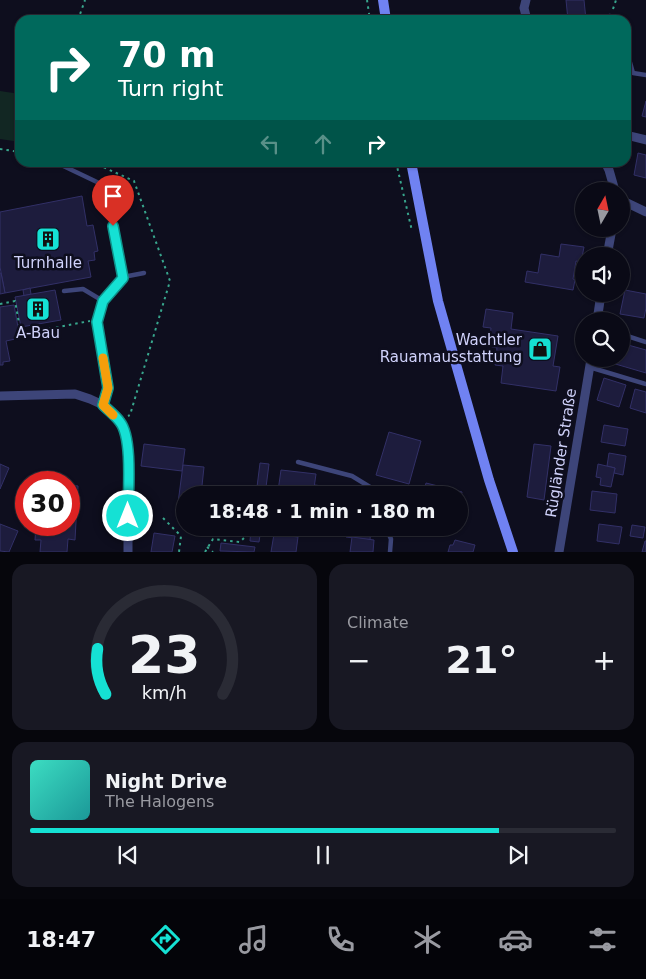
<!DOCTYPE html>
<html lang="en">
<head>
<meta charset="utf-8">
<style>
	:root { --surface:#0a0a16; --page:#181823; --text:#f1f3f6; --muted:#999aa1; --line:#2a2b35; --accent:#15e1d4 }
	body { margin:0; font-family:"DejaVu Sans",sans-serif; background:var(--page); color:var(--text); height:100vh; display:flex; flex-direction:column; font-size:19px; white-space:nowrap }
	* { box-sizing:border-box; margin:0 }
	p { font-size:16px; color:var(--muted) }
	.icon { flex:none; width:28px; height:28px; fill:none; stroke:currentColor; stroke-width:2; stroke-linecap:round; stroke-linejoin:round }
	.map { position:relative; height:552px; overflow:hidden }
	.side { display:flex; flex-direction:column; gap:12px; padding:12px; background:#06060c; flex:1 }
	.side>* { flex:none }
	.top-card { position:absolute; left:15px; top:15px; width:616px; height:152px; border-radius:15px; box-shadow:0 1px 4px #0004,0 0 0 1px var(--line); background:#00695c; color:#fff; overflow:hidden }
	.needle { width:32px; rotate:9deg }
	.buttons { position:absolute; left:575px; top:182px; display:grid; gap:10px }
	.buttons a { display:grid; place-items:center; width:55px; height:55px; border-radius:50%; background:var(--surface); box-shadow:0 1px 4px #0004,0 0 0 1px var(--line); font-size:25px }
	.speed { position:absolute; left:15px; top:471px; display:flex; gap:10px; font-size:25px; font-weight:700; text-align:center }
	.speed>* { display:grid; place-content:center; width:65px; height:65px; border-radius:50%; background:var(--surface); box-shadow:0 1px 4px #0004,0 0 0 1px var(--line); line-height:1 }
	.speed .limit { border:8px solid #d22; background:#fff; color:#111 }
	.pin { position:absolute; display:grid; place-items:center; width:42px; height:42px; color:#fff; margin:-51px -21px; border-radius:50% 50% 50% 0; rotate:-45deg; box-shadow:0 0 5px #0007 }
	.pin .icon { rotate:45deg }
	.me { position:absolute; width:55px; margin:-28px; rotate:0deg; stroke-linejoin:round; filter:drop-shadow(0 0 4px #0008) }
	.turn { display:flex; align-items:center; gap:18px; height:105px; padding:0 20px; font-size:22px }
	.turn .icon { width:65px; height:65px; stroke-width:2.5 }
	.turn b { display:block; font-size:35px; line-height:42px }
	.lanes { display:flex; align-items:center; height:48px; padding:0 20px; background:#0003; justify-content:center; gap:25px; direction:ltr }
	.lanes .off { opacity:.35 }
	.big { font-size:38px; font-weight:700; line-height:1.1 }
	.side .tile { flex:1; display:flex; flex-direction:column; justify-content:center; gap:8px; min-width:0; padding:0 18px; border-radius:15px; background:var(--page) }
	.side .dial { align-items:center; gap:0 }
	.dial svg { height:130px; overflow:visible; fill:none; stroke:var(--line); stroke-width:7; stroke-linecap:round; text-anchor:middle }
	.dial text { fill:var(--text); stroke:none }
	.song { display:flex; align-items:center; gap:15px }
	.cover { width:60px; height:60px; border-radius:8px; background:linear-gradient(135deg,hsl(170 70% 55%),hsl(180 70% 35%)) }
	.played { height:5px; border-radius:2px; background:linear-gradient(90deg,var(--accent) 80%,var(--line) 80%) }
	.keys { display:flex; justify-content:space-around; direction:ltr }
	.heat { display:flex; justify-content:space-between; align-items:center; font-size:28px; direction:ltr }
	.side .tiles { flex:1; display:grid; gap:12px; grid-template-columns:1fr 1fr }
	.tile:last-child { grid-column:span 2 }
	.trip { position:absolute; left:176px; top:486px; width:292px; height:50px; border-radius:25px; background:var(--surface); box-shadow:0 1px 4px #0004,0 0 0 1px var(--line); font-weight:700; line-height:50px; text-align:center }
	.tab-bar { display:flex; height:80px; justify-content:space-around; align-items:center; background:#040409; color:var(--muted) }
	.tab-bar .icon { width:35px; height:35px }
	.tab-bar .current { color:var(--accent) }
	.tab-bar b { font-size:22px; color:var(--text) }
	.map>svg:first-child { display:block }
</style>
</head>
<body>
<div class="map">
<svg width="646" height="552" viewBox="0 0 646 552">
	<rect width="100%" height="100%" fill="#0e0e1e"/>
	<path fill="#122723" d="M0 91 20 94V142L0 139Z"/>
	<g fill="#1d1c3d" stroke="#323067">
		<path d="M566 0H584L586 20H568Z"/>
		<path d="M646 101V117L642 116Z"/>
		<path d="M638 153 646 155V178L634 175Z"/>
		<path d="M82 196 87 226 93 225 98 251 94 252 95 260 88 261 91 277 5 293 0 267V212Z"/>
		<path d="M561 244 584 247 581 262 576 261 573 279 575 280 573 290 525 282 527 271 538 273 541 254 559 257Z"/>
		<path d="M0 273H1L5 293 0 294Z"/>
		<path d="M30 288 31 294 24 296 23 290Z"/>
		<path d="M55 290 61 320 21 327 15 297Z"/>
		<path d="M625 290 646 294V308L644 318 620 314Z"/>
		<path d="M14 305 20 338 6 341 10 361 3 362V365H0V307Z"/>
		<path d="M486 309 513 313 511 329 558 336 553 366 560 367 556 391 501 383 503 366 495 365 497 348 489 346 491 328 483 327Z"/>
		<path d="M621 343 646 350V373L612 363 613 359H621Z"/>
		<path d="M604 378 626 385 619 407 597 400Z"/>
		<path d="M635 389 646 392V413L630 408Z"/>
		<path d="M604 425 628 429 625 446 601 442Z"/>
		<path d="M389 432 421 441 409 484 376 475Z"/>
		<path d="M144 444 185 449 182 471 141 466Z"/>
		<path d="M534 444 551 446 544 500 527 497Z"/>
		<path d="M609 453 626 456 623 475 614 473 615 468 607 466Z"/>
		<path d="M260 463 269 464 265 495H256Z"/>
		<path d="M0 464 9 468 0 489Z"/>
		<path d="M598 464 615 468 611 487 600 485 601 478 596 477Z"/>
		<path d="M183 465 204 467 201 495H185V504L178 503Z"/>
		<path d="M281 470 316 474 313 495 278 491Z"/>
		<path d="M426 483 462 492 460 502V495H423Z"/>
		<path d="M69 485 78 486 75 540 68 539 67 552H40L41 540H35L36 525H69Z"/>
		<path d="M315 485 352 490V495H313Z"/>
		<path d="M592 491 617 494 615 513 590 510Z"/>
		<path d="M0 524 18 531 9 552 0 551Z"/>
		<path d="M599 524 622 527 619 544 597 541Z"/>
		<path d="M632 525 645 527 643 538 630 536Z"/>
		<path d="M251 528H261L259 542 250 541Z"/>
		<path d="M348 528H371L370 540 346 537Z"/>
		<path d="M154 533 175 536 172 552H151Z"/>
		<path d="M274 534 298 537 296 552H271Z"/>
		<path d="M352 537 374 540 373 552H350Z"/>
		<path d="M455 540 475 545 473 552H448L450 545H453Z"/>
		<path d="M645 541H646V552H642Z"/>
		<path d="M221 543 255 547 254 552 220 551Z"/>
	</g>
	<g fill="none" stroke-linecap="round" stroke-linejoin="round">
		<g stroke="#38a68d" stroke-width="2" stroke-dasharray="2.5 4" stroke-linecap="butt">
			<path d="M367 0 370 20"/>
			<path d="M613 9 616 0"/>
			<path d="M78 20 85 0"/>
			<path d="M0 149 20 152"/>
			<path d="M92 162 134 181 170 281 130 415 128 416"/>
			<path d="M396 162 412 231"/>
			<path d="M0 304 15 301 21 334 90 321"/>
			<path d="M163 518 181 536 179 552"/>
			<path d="M207 547 213 552"/>
			<path d="M205 552 213 539 240 542 244 538 246 528"/>
		</g>
		<g stroke="#3d4579" stroke-width="4.5">
			<path d="M598 19 610 16 614 20"/>
			<path d="M626 48 633 73 646 75"/>
			<path d="M55 162 99 183 106 193 123 277 103 301 97 322 108 388 103 405"/>
			<path d="M123 277 144 273"/>
			<path d="M64 291 83 289 103 301"/>
			<path d="M621 334 646 342"/>
			<path d="M589 367 646 384"/>
			<path d="M298 462 352 476 370 487 374 495"/>
			<path d="M386 528 391 539 390 552"/>
		</g>
		<g stroke="#3d4579" stroke-width="9">
			<path d="M526 0 524 8 527 20"/>
			<path d="M598 19V20"/>
			<path d="M626 135 646 140"/>
			<path d="M605 162 609 170 615 191"/>
			<path d="M621 200 646 212"/>
			<path d="M607 256 612 229"/>
			<path d="M597 321 601 294"/>
			<path d="M0 396 75 394 90 399 103 405 121 422 125 431 128 445V552"/>
			<path d="M559 552 591 359"/>
		</g>
		<g stroke="#7082f2" stroke-width="10">
			<path d="M383 0 386 20"/>
			<path d="M411 162 438 301 489 480 513 552"/>
		</g>
	</g>
	<g fill="none" stroke-linecap="round" stroke-linejoin="round">
		<g stroke="#0e928a" stroke-width="12">
			<path id="route" d="M113 226 123 278 103 301 97 322 108 388 103 405C109 411 116 416 120 422 133 438 128 494 128 516"/>
		</g>
		<use href="#route" stroke="#15e1d4" stroke-width="9"/>
		<path stroke="#f59e0b" stroke-width="9" d="M103 358 108 388 103 405 113 415"/>
	</g>
	<defs>
		<g id="building-square" transform="scale(1.25)"><rect x="-9" y="-9" width="18" height="18" rx="4" fill="#15e1d4" stroke="#0e0e1e"/><path d="M-4-6H4V6H1V3H-1V6H-4ZM-2.5-4.3h1.7v1.8h-1.7ZM.8-4.3h1.7v1.8H.8ZM-2.5-1h1.7V.8h-1.7ZM.8-1h1.7V.8H.8Z" fill="#111"/></g>
		<g id="shop-square" transform="scale(1.25)"><rect x="-9" y="-9" width="18" height="18" rx="4" fill="#15e1d4" stroke="#0e0e1e"/><path d="M-5-2.5h2.3a2.7 3.5 0 0 1 5.4 0H5L5.5 6h-11ZM-1.5-2.5h3a1.5 2.3 0 0 0-3 0Z" fill="#111"/></g>
	</defs>
	<g fill-rule="evenodd">
		<use href="#building-square" x="48" y="239"/>
		<use href="#building-square" x="38" y="309"/>
		<use href="#shop-square" x="540" y="349"/>
	</g>
	<g text-anchor="middle" stroke-width="5" stroke-linejoin="round" paint-order="stroke">
		<g font-size="15" fill="#d0d2fb" stroke="#0e0e1e">
			<text x="48" y="268">Turnhalle</text>
			<text x="38" y="338">A-Bau</text>
			<text x="522" y="345" text-anchor="end">Wachtler<tspan x="522" dy="17">Rauamausstattung</tspan></text>
		</g>
		<g font-size="15" fill="#d0d2fb" stroke="#0e0e1e">
			<text transform="translate(561 453) rotate(-81)" y="5">Rügländer Straße</text>
		</g>
	</g>
</svg>
<div class="buttons">
<a><svg class="needle" viewBox="-14 -14 28 28"><path d="M0-13l5 13h-10z" fill="#e53935"/><path d="M0 13l5-13h-10z" fill="#999aa1"/></svg></a>
<a><svg class="icon" aria-label="sound" viewBox="0 0 24 24"><path d="M4 9h4l5-4v14l-5-4H4zM17 9q2 3 0 6"/></svg></a>
<a><svg class="icon" aria-label="search" viewBox="0 0 24 24"><circle cx="10" cy="10" r="6"/><path d="M15 15l6 6"/></svg></a>
</div>
<div class="speed"><div class="limit">30</div></div>
<div class="pin" style="left:113px;top:226px;background:#d93025"><svg class="icon" aria-label="arrive" viewBox="0 0 24 24"><path d="M6 21V4h12l-3 4 3 4H6"/></svg></div>
<svg class="me" style="left:128px;top:516px" viewBox="-20 -20 40 40"><circle r="17" fill="#15e1d4" stroke="#fff" stroke-width="3"/><path d="M0-11L8 9 0 5-8 9z" fill="#fff"/></svg>
<div class="trip">18:48 · 1 min · 180 m</div>
<div class="top-card">
<div class="turn"><svg class="icon" aria-label="right" viewBox="0 0 24 24"><path d="M7 20v-9h11M14 6l5 5-5 5"/></svg><div><b>70 m</b>Turn right</div></div>
<div class="lanes"><svg class="icon off" aria-label="left" viewBox="0 0 24 24"><path d="M17 20v-9H6M10 6l-5 5 5 5"/></svg><svg class="icon off" aria-label="ahead" viewBox="0 0 24 24"><path d="M12 20V5M6 11l6-6 6 6"/></svg><svg class="icon" aria-label="right" viewBox="0 0 24 24"><path d="M7 20v-9h11M14 6l5 5-5 5"/></svg></div>
</div>
</div>
<section class="side">
<div class="tiles">
<div class="tile dial"><svg viewBox="0 0 100 80">
<path d="M14 69A42 42 0 1 1 86 69"/>
<path d="M14 69A42 42 0 0 1 9 41" stroke="#15e1d4"/>
<text x="50" y="56" font-size="32" font-weight="700">23</text>
<text x="50" y="72" font-size="11">km/h</text>
</svg></div>
<div class="tile"><p>Climate</p>
<div class="heat"><a>−</a><b class="big">21°</b><a>+</a></div>
</div>
<div class="tile">
<div class="song"><i class="cover"></i><div><b>Night Drive</b><p>The Halogens</p></div></div>
<div class="played"></div>
<div class="keys"><svg class="icon" aria-label="previous" viewBox="0 0 24 24"><path d="M18 5L8 12l10 7zM5 5v14"/></svg><svg class="icon" aria-label="pause" viewBox="0 0 24 24"><path d="M8 5v14M16 5v14"/></svg><svg class="icon" aria-label="next" viewBox="0 0 24 24"><path d="M6 5l10 7-10 7zM19 5v14"/></svg></div>
</div>
</div>
</section>
<nav class="tab-bar">
<b>18:47</b>
<svg class="icon current" aria-label="directions" viewBox="0 0 24 24"><path d="M12 3l9 9-9 9-9-9zM9 14v-3h6M13 9l2 2-2 2"/></svg>
<svg class="icon" aria-label="music" viewBox="0 0 24 24"><path d="M9 18V5l10-2v13"/><circle cx="6" cy="18" r="3"/><circle cx="16" cy="16" r="3"/></svg>
<svg class="icon" aria-label="phone" viewBox="0 0 24 24"><path d="M5 4h4l2 5-3 2q2 4 5 5l2-3 5 2v4C11 20 4 13 5 4z"/></svg>
<svg class="icon" aria-label="climate" viewBox="0 0 24 24"><path d="M12 3v18M4 7l16 10M4 17L20 7"/></svg>
<svg class="icon" aria-label="car" viewBox="0 0 24 24"><path d="M5 17H2v-5l4-1 3-4h7l3 4 3 1v5h-3M9 17h6M6 11h13"/><circle cx="7" cy="17" r="2"/><circle cx="17" cy="17" r="2"/></svg>
<svg class="icon" aria-label="filters" viewBox="0 0 24 24"><path d="M4 7h16M4 17h16"/><circle cx="9" cy="7" r="2"/><circle cx="15" cy="17" r="2"/></svg>
</nav>
</body>
</html>
